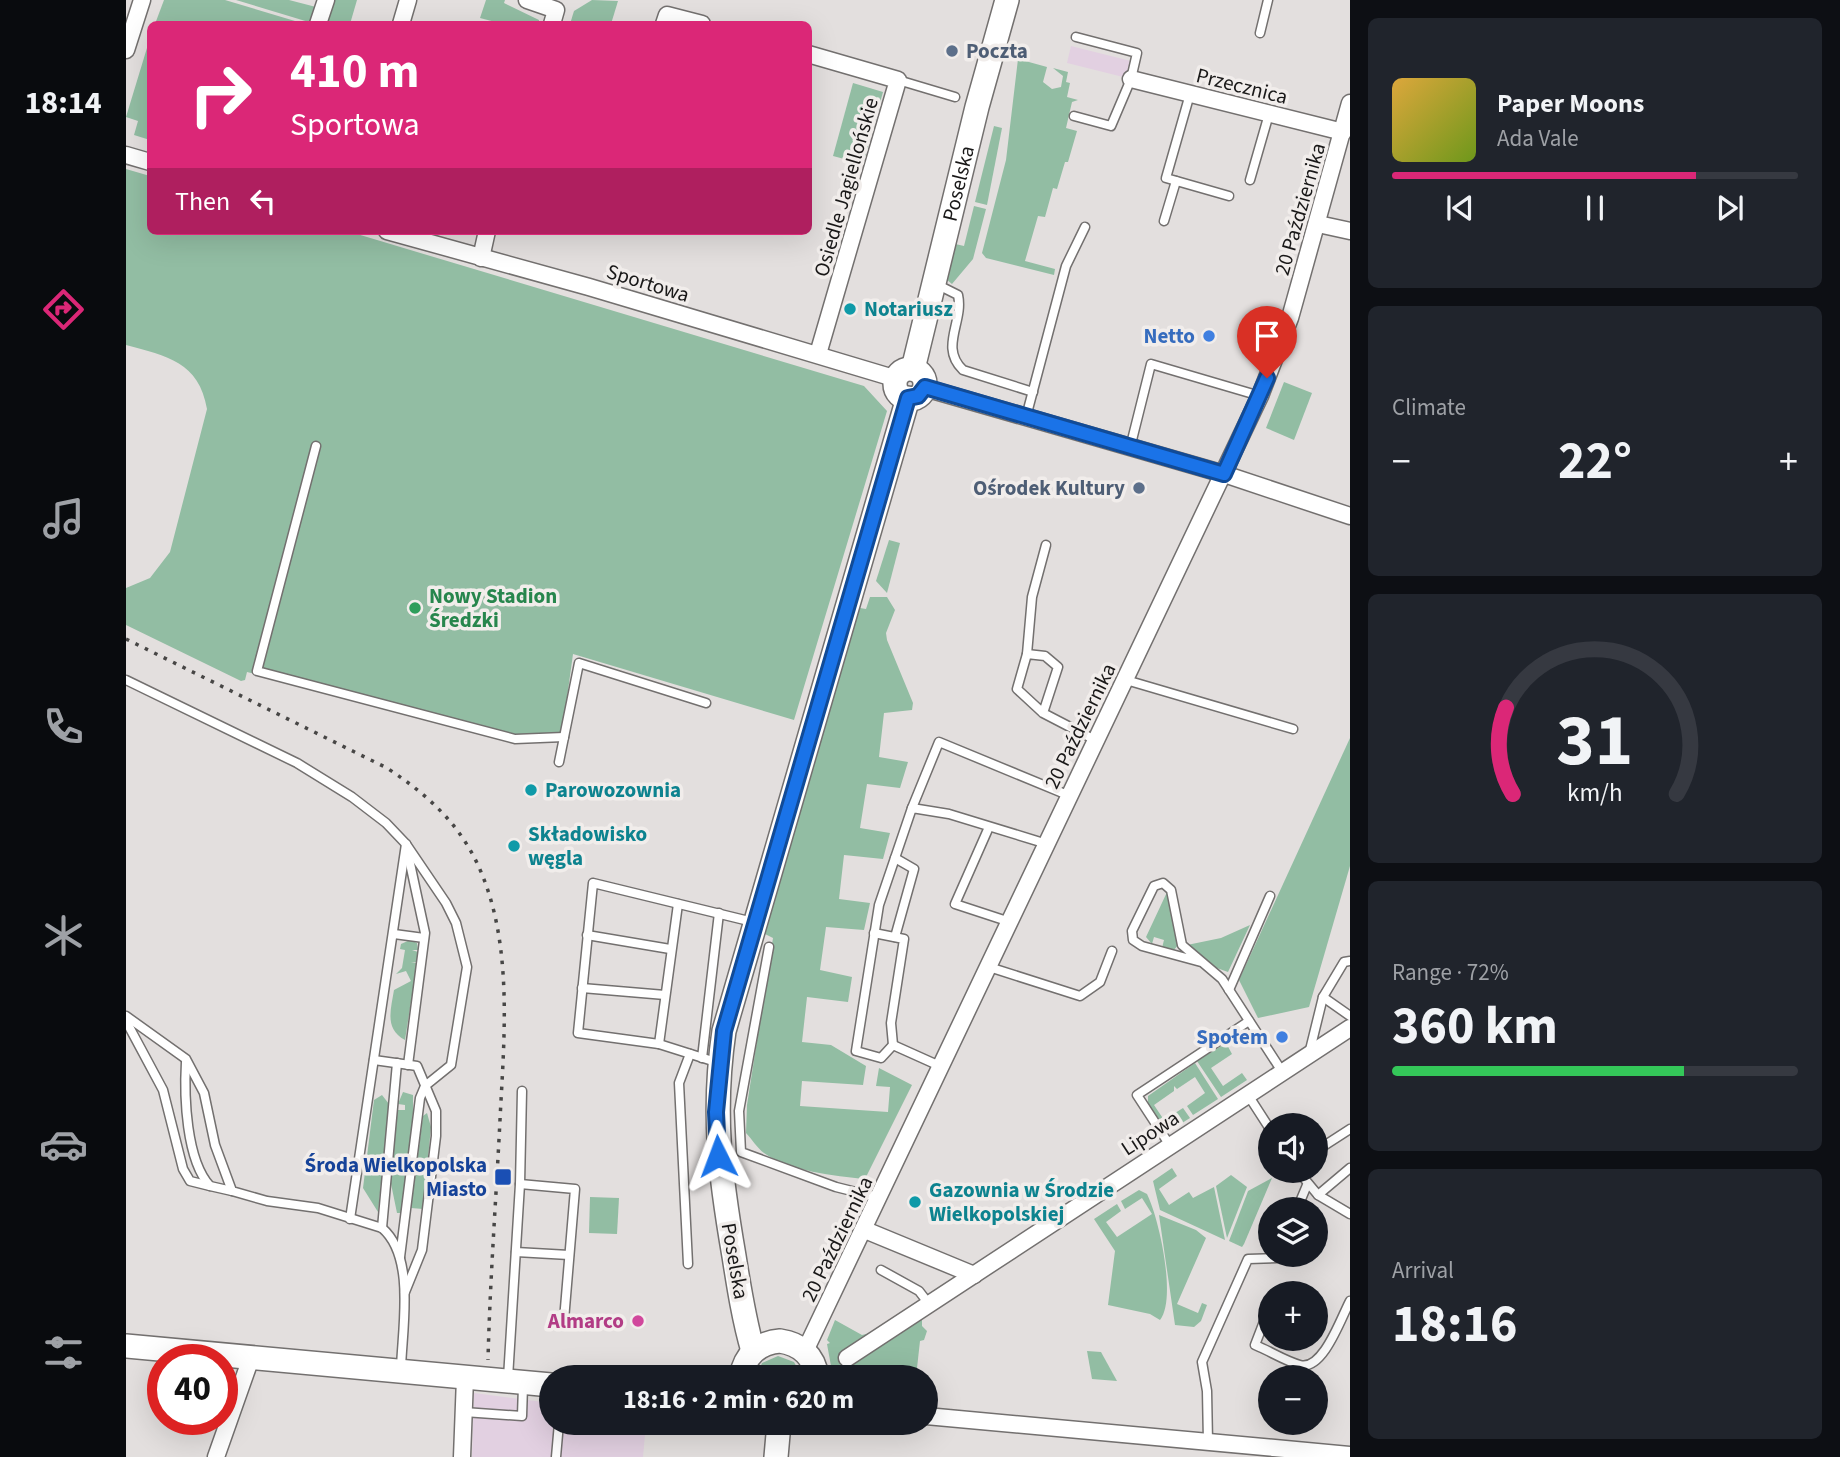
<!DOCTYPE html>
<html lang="en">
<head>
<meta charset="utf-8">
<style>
	:root { --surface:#171b24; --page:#20242c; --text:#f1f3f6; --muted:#9ea1a6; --line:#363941; --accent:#db2777 }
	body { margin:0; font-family:"Source Sans 3",sans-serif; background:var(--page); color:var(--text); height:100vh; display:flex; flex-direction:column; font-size:26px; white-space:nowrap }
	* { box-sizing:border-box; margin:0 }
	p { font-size:23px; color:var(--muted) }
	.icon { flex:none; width:38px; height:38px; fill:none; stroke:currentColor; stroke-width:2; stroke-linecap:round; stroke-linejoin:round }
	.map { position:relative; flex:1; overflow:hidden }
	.drawer { display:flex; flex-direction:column; gap:18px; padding:18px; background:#0d0f14; width:490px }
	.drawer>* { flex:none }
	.banner { position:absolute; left:21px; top:21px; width:665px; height:214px; border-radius:10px; box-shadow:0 7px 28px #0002; background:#db2777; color:#fff; overflow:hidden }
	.fabs { position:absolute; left:1132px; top:1113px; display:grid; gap:14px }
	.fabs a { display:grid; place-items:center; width:70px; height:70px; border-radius:50%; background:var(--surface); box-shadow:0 7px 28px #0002; font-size:35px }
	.speed { position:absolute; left:21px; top:1344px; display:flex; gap:14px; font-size:35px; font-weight:700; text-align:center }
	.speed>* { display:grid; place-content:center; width:91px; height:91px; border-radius:50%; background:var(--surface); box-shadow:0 7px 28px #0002; line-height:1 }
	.speed .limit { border:10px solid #d22; background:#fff; color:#111 }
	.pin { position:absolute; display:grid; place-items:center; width:60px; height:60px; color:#fff; margin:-72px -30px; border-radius:50% 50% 50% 0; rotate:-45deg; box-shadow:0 0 7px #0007 }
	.pin .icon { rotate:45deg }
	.me { position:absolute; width:77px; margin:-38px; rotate:357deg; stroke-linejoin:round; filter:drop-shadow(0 0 5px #0008) }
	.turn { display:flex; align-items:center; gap:24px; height:147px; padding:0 28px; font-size:32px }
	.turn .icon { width:91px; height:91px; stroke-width:2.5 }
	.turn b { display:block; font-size:49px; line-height:60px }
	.then { display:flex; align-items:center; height:66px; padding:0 28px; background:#0003; gap:14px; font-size:26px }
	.big { font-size:52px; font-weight:700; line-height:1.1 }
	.drawer .widget { flex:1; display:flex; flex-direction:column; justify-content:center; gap:10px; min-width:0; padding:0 24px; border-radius:10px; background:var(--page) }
	.drawer .dial { align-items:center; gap:0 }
	.dial svg { height:182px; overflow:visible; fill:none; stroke:var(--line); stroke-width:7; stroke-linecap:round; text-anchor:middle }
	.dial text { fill:var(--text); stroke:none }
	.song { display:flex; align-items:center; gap:21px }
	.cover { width:84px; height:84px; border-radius:10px; background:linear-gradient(135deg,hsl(40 70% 55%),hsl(80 70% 35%)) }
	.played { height:7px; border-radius:4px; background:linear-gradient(90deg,var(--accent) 75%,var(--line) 75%) }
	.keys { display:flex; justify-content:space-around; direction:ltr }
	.heat { display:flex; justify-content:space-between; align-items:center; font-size:38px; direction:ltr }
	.charge { height:10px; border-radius:5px; background:linear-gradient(90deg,#34c759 72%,var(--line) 0) }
	.trip { position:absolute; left:413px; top:1365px; width:399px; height:70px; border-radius:35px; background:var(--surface); box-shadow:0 7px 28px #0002; font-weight:700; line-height:70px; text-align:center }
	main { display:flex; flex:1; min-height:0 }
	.dock { display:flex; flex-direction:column; width:126px; justify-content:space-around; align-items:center; background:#090b0e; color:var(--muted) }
	.dock .icon { width:49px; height:49px }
	.dock .active { color:var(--accent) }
	.dock b { font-size:32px; color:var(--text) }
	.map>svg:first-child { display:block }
</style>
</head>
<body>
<main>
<nav class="dock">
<b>18:14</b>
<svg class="icon active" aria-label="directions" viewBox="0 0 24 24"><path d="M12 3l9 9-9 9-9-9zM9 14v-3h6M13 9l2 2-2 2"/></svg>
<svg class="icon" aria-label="music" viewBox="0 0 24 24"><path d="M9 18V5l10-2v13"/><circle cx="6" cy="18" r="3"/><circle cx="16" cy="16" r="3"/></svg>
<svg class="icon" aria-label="phone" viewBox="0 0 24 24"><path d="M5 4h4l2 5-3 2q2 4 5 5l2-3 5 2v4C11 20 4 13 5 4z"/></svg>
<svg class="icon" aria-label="climate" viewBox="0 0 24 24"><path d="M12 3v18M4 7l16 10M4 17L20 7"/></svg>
<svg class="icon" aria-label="car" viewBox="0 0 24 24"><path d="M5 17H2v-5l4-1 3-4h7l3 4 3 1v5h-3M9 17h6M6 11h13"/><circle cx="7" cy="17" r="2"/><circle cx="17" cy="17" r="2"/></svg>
<svg class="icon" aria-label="filters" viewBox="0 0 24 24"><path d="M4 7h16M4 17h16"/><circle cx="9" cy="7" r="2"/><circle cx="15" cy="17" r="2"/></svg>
</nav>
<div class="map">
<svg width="1224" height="1457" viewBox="0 0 1224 1457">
	<rect width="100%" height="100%" fill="#e3dfde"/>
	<g fill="#e2d0e1">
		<path d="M945 46 1009 62 1005 79 941 63Z"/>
		<path d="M348 1393 425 1403V1423H520L517 1457H346Z"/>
	</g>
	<g fill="#92bda3">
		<path d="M38 0H99L179 24H29Z"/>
		<path d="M110 0H163L190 7 186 23Z"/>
		<path d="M203 0H231L224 24H196Z"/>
		<path d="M360 0H379L378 3 413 20V24H377L354 18Z"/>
		<path d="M466 0 492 1 485 24H444L448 11Z"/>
		<path d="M24 38V140L8 135 12 121 0 117Z"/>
		<path d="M892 59 921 67 917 82 926 89 935 87 937 76 927 68 942 72 940 82 944 83 941 97 952 100 946 102 940 128 951 131 942 162H939L931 189 927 188 919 217 912 216 899 261 929 269 928 275 860 258 856 253 880 160Z"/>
		<path d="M727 83 757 92 737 164 707 156Z"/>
		<path d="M868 126 876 128 861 205 849 202Z"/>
		<path d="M0 169 24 176V231H221L738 386 761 411 668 720 447 654 436 734 371 737 121 672 119 680 115 681 0 625V588L24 578 44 552 81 409C73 362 41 356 0 345Z"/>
		<path d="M848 206 860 209 847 259 826 284 820 279 825 243 838 246Z"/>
		<path d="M1158 382 1186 393 1168 440 1140 428Z"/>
		<path d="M763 540 774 543 761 593 750 581Z"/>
		<path d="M744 597H761L769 610 760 633 761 640 787 703 786 710 758 713 753 757 782 762 774 788 741 784 734 828 764 833 757 859 718 855 713 899 744 903 738 930 700 927 694 970 726 977 722 1002 681 997 676 1042 705 1045 740 1066 737 1085 676 1081 674 1106 762 1112 764 1087 750 1086 753 1068 786 1085 739 1179C709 1176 663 1171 638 1153 631 1148 626 1139 620 1133L621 1105 647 938 635 932 649 884 660 860 717 649 725 637 734 608 740 609Z"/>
		<path d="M1224 738V866L1183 1007 1132 1018 1113 980Z"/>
		<path d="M1042 890 1053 944 1047 951 1036 948 1038 940 1028 937 1026 944 1020 937Z"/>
		<path d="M1124 925 1102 972 1088 967 1061 945 1095 938Z"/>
		<path d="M284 940 291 943 292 950H286L292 952 291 962H285L291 963 279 1040C258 1029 265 1009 268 990L285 981 280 971 270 974 276 968 279 950 274 949 275 944Z"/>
		<path d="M1100 1043 1106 1054 1085 1068 1097 1086 1116 1073 1121 1080 1095 1097 1071 1061Z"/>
		<path d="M1069 1063 1092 1099 1067 1115 1061 1106 1079 1093 1069 1077 1051 1089 1048 1086V1091L1028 1105 1038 1120 1057 1108 1064 1118 1040 1133 1022 1104V1096Z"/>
		<path d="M277 1092 287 1095V1112L277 1213H271L264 1179 271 1110H279V1105L272 1104Z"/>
		<path d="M256 1095 263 1104 252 1212 237 1188 248 1100Z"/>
		<path d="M301 1113 305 1127 297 1209 285 1208 297 1116Z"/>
		<path d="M1046 1168 1051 1176 1033 1189 1043 1205 1063 1192 1067 1198 1088 1187 1099 1240 1034 1210 1027 1181Z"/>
		<path d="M1105 1175 1121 1187 1101 1238 1090 1186Z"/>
		<path d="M1146 1178 1118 1244 1116 1247 1103 1241 1122 1191Z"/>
		<path d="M1013 1190 1021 1194C1033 1218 1051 1299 1034 1320L1024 1314 982 1305 989 1251 968 1219 991 1204 995 1211 980 1222 991 1237 1026 1214 1016 1198 999 1209 995 1201Z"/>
		<path d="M464 1197 493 1198 491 1234 463 1233Z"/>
		<path d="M1033 1215 1070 1230 1080 1238 1051 1304 1072 1313 1076 1303 1081 1305 1075 1321 1068 1327 1049 1325Z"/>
		<path d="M709 1320 736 1335 796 1320V1326L801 1331 798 1340 794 1341 790 1377H707L701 1344 704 1343 701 1340Z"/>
		<path d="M961 1351 975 1352 991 1381 966 1379Z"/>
		<path d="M652 1356 668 1362 676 1377H630L636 1363Z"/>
	</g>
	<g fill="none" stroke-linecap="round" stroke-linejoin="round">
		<g stroke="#73706f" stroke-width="11">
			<g id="lane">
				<path d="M1134 33 1142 0"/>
				<path d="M772 80 829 97"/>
				<path d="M1064 94 1040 178 1103 196"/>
				<path d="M948 116 985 126 1005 79 1011 53 950 37"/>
				<path d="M1124 180 1143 114"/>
				<path d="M1038 221 1050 181"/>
				<path d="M810 284 832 295C838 322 813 347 837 370L907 392"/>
				<path d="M900 417 940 266 959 227"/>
				<path d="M190 446 131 671 389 739 438 737"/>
				<path d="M1004 448 1025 364 1134 396"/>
				<path d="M901 654 906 597 920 545"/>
				<path d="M0 680 171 763 226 797 260 823 280 844 320 903 330 923 341 967 325 1065 299 1086 294 1098 274 1257"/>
				<path d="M1000 680 1167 729"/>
				<path d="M917 713 932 667 919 656 901 654 891 689 917 713 971 741"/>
				<path d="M433 762 453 663 580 703"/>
				<path d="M786 808 813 742 944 796"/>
				<path d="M863 827 829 904 884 922"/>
				<path d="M282 854 299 933 282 1065"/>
				<path d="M748 933 778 939 765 1023 767 1045"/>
				<path d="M268 934 298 938"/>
				<path d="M461 935 544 949"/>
				<path d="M769 937 788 869 769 858"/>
				<path d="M643 947 613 1111 615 1152 710 1187 754 1198"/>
				<path d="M1075 962 1016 946 1007 940 1006 931 1028 886 1037 883 1045 890 1056 945 1096 979 1157 1073"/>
				<path d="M863 967 954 996 974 982 986 951"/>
				<path d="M456 988 539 995"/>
				<path d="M1103 990 1144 896"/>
				<path d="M1197 997 1224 1016"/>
				<path d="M0 1016 60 1059 78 1093 89 1145 106 1191 141 1201 192 1208 256 1228C290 1257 276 1329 275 1369"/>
				<path d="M0 1021 37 1090 57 1169 64 1181 84 1186"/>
				<path d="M533 1044 552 904"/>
				<path d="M1183 1054 1197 997 1218 962 1224 961"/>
				<path d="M576 1058 593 913"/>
				<path d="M248 1060 291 1066 310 1111V1136L296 1250 279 1292"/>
				<path d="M60 1062C58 1096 60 1160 84 1186L106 1191"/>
				<path d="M593 1063 533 1044 452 1033 467 883 627 922"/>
				<path d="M816 1067 767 1045 755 1058 730 1051 753 905 786 808 823 814 921 844"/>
				<path d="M1122 1095 1144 1129"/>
				<path d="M1043 1144 1011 1095 1123 1021"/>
				<path d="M1190 1151 1224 1129"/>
				<path d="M1172 1171 1192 1195 1224 1214"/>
				<path d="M394 1184 449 1189 438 1320"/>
				<path d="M1192 1195 1224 1168"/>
				<path d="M1171 1209 1181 1185"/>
				<path d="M224 1219 280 844"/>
				<path d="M256 1228 271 1063"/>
				<path d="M390 1252 443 1255"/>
				<path d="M562 1264 553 1083 564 1054"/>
				<path d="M755 1270 793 1291 803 1304"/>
				<path d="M1150 1293V1292"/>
				<path d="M1144 1306 1129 1345C1144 1351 1159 1361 1174 1365 1197 1371 1215 1318 1224 1301"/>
				<path d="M382 1378 394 1184 396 1091"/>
				<path d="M338 1412 396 1416 397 1386"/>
				<path d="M1082 1442 1081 1391 1076 1362 1122 1259 1151 1258 1153 1255"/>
				<path d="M430 1457 433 1423"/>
			</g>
		</g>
		<g stroke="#73706f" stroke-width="19">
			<g id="street">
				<path d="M401 0 430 10 426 24"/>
				<path d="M192 24 200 0"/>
				<path d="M275 24 282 0"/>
				<path d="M538 24 541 15 576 24"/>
				<path d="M0 50 16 0"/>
				<path d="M682 54 772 80 692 354"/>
				<path d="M1005 79 1217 132"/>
				<path d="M0 155 24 162"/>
				<path d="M1192 224 1224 231"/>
				<path d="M261 231 463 287 771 379"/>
				<path d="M355 258 361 231"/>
				<path d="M799 388 1098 474 1224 516"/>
				<path d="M739 1230 848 1275"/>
				<path d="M679 1351 1134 396 1164 318 1224 103"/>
				<path d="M721 1358 1224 1028"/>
				<path d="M800 1416 1224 1455"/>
				<path d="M90 1457 125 1358"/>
				<path d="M336 1457 339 1378"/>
			</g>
		</g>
		<g stroke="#73706f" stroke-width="26">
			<g id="secondary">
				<path id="s1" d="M787 369 851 107 881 0"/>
				<circle cx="784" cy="384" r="15"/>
				<path d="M0 1346 425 1385"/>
				<path d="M627 1351C618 1320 613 1288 608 1256 594 1175 586 1113 598 1031L782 398"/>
				<path d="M615 1377C619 1355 632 1343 654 1341 675 1344 688 1356 691 1377"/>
				<path d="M650 1457 653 1423"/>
			</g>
		</g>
		<use href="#lane" stroke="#fff" stroke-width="8"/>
		<use href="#street" stroke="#fff" stroke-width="16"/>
		<use href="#secondary" stroke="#fff" stroke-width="23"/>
		<path stroke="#474645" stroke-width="3.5" stroke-dasharray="3.5 7" stroke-linecap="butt" d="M0 639 261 768C299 793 331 821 351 863 388 941 378 1037 374 1120 370 1200 364 1280 362 1360"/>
	</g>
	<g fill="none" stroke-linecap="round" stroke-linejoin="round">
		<g stroke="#114b97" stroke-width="18">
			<path id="route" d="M592 1156 590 1112 598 1031 782 398 792 396 799 387 1098 474 1141 378"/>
		</g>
		<use href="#route" stroke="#1a73e8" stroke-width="12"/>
	</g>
	<g fill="#5c6f8a" stroke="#f1edeb" stroke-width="2.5">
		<circle cx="826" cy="51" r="7"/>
		<circle cx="1013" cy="488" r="7"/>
	</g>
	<g fill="#0f9aa8" stroke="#f1edeb" stroke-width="2.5">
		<circle cx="724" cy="309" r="7"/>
		<circle cx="405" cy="790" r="7"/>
		<circle cx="388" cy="846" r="7"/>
		<circle cx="789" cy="1202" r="7"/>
	</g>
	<g fill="#3f7fe0" stroke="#f1edeb" stroke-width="2.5">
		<circle cx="1083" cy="336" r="7"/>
		<circle cx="1156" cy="1037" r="7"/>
	</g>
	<circle fill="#2e9e5b" stroke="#f1edeb" stroke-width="2.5" cx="289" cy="608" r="7"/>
	<rect fill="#1a4fb4" stroke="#f1edeb" stroke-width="2.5" x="368" y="1168" width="18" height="18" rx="3.5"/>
	<circle fill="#d1479c" stroke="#f1edeb" stroke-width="2.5" cx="512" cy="1321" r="7"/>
	<g text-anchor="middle" stroke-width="7" stroke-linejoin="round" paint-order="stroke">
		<g font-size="21" font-weight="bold" fill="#4e5e75" stroke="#f1edeb" text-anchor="start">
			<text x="840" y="58">Poczta</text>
			<text x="999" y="495" text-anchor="end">Ośrodek Kultury</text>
		</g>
		<g font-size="21" fill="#191818" stroke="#f1edeb">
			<text transform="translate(1116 86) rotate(14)" y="7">Przecznica</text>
			<text dy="7" stroke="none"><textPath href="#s1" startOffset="191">Poselska</textPath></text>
			<text transform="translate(720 187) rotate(-74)" y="7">Osiedle Jagiellońskie</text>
			<text transform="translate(1174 209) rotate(-74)" y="7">20 Października</text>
			<text transform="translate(522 283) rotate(17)" y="7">Sportowa</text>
			<text transform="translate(954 726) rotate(-64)" y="7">20 Października</text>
			<text transform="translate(1024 1133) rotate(-33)" y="7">Lipowa</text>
			<text transform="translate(711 1239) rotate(-64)" y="7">20 Października</text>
			<text transform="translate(609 1261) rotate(80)" y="7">Poselska</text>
		</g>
		<g font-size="21" font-weight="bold" fill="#0d838f" stroke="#f1edeb" text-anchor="start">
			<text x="738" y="316">Notariusz</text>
			<text x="419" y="797">Parowozownia</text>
			<text x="402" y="841">Składowisko<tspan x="402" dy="24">węgla</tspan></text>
			<text x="803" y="1197">Gazownia w Środzie<tspan x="803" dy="24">Wielkopolskiej</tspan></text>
		</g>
		<g font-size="21" font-weight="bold" fill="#366cbe" stroke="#f1edeb" text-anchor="end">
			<text x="1069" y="343">Netto</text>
			<text x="1142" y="1044">Społem</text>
		</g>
		<g font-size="21" font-weight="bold" fill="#27864d" stroke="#f1edeb" text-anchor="start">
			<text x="303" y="603">Nowy Stadion<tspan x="303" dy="24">Średzki</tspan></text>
		</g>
		<g font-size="21" font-weight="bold" fill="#164399" stroke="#f1edeb" text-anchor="end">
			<text x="361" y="1172">Środa Wielkopolska<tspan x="361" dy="24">Miasto</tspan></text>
		</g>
		<g font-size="21" font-weight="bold" fill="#b23c85" stroke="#f1edeb" text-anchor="end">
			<text x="498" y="1328">Almarco</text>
		</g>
	</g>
</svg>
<div class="fabs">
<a><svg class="icon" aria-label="sound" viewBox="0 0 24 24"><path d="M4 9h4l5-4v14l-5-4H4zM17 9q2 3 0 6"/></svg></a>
<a><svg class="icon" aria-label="layers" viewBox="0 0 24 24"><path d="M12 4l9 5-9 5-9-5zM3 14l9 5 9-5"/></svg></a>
<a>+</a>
<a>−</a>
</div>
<div class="speed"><div class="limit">40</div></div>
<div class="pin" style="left:1141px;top:378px;background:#d93025"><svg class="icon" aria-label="arrive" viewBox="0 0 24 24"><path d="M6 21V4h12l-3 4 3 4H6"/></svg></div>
<svg class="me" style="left:592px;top:1156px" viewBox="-20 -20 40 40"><path d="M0-17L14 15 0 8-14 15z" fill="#1a73e8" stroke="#fff" stroke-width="4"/></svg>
<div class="trip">18:16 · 2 min · 620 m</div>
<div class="banner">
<div class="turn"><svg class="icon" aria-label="right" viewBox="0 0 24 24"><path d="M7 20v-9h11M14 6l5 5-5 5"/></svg><div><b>410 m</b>Sportowa</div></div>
<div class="then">Then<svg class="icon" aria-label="left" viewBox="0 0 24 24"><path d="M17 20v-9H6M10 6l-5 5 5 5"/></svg></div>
</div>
</div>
<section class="drawer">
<div class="widget">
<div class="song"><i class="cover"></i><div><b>Paper Moons</b><p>Ada Vale</p></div></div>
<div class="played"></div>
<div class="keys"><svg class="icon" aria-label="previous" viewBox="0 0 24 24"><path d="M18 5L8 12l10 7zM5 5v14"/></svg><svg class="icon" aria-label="pause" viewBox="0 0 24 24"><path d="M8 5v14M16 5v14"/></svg><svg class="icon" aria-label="next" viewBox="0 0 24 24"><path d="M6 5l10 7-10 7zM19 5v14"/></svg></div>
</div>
<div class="widget"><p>Climate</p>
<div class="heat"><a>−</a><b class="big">22°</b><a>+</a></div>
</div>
<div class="widget dial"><svg viewBox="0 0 100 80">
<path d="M14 69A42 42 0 1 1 86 69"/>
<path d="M14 69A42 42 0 0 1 11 31" stroke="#db2777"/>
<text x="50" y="56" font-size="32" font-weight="700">31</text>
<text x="50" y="72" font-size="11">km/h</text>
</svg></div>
<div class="widget"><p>Range · 72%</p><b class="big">360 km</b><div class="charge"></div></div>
<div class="widget"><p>Arrival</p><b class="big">18:16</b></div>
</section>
</main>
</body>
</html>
